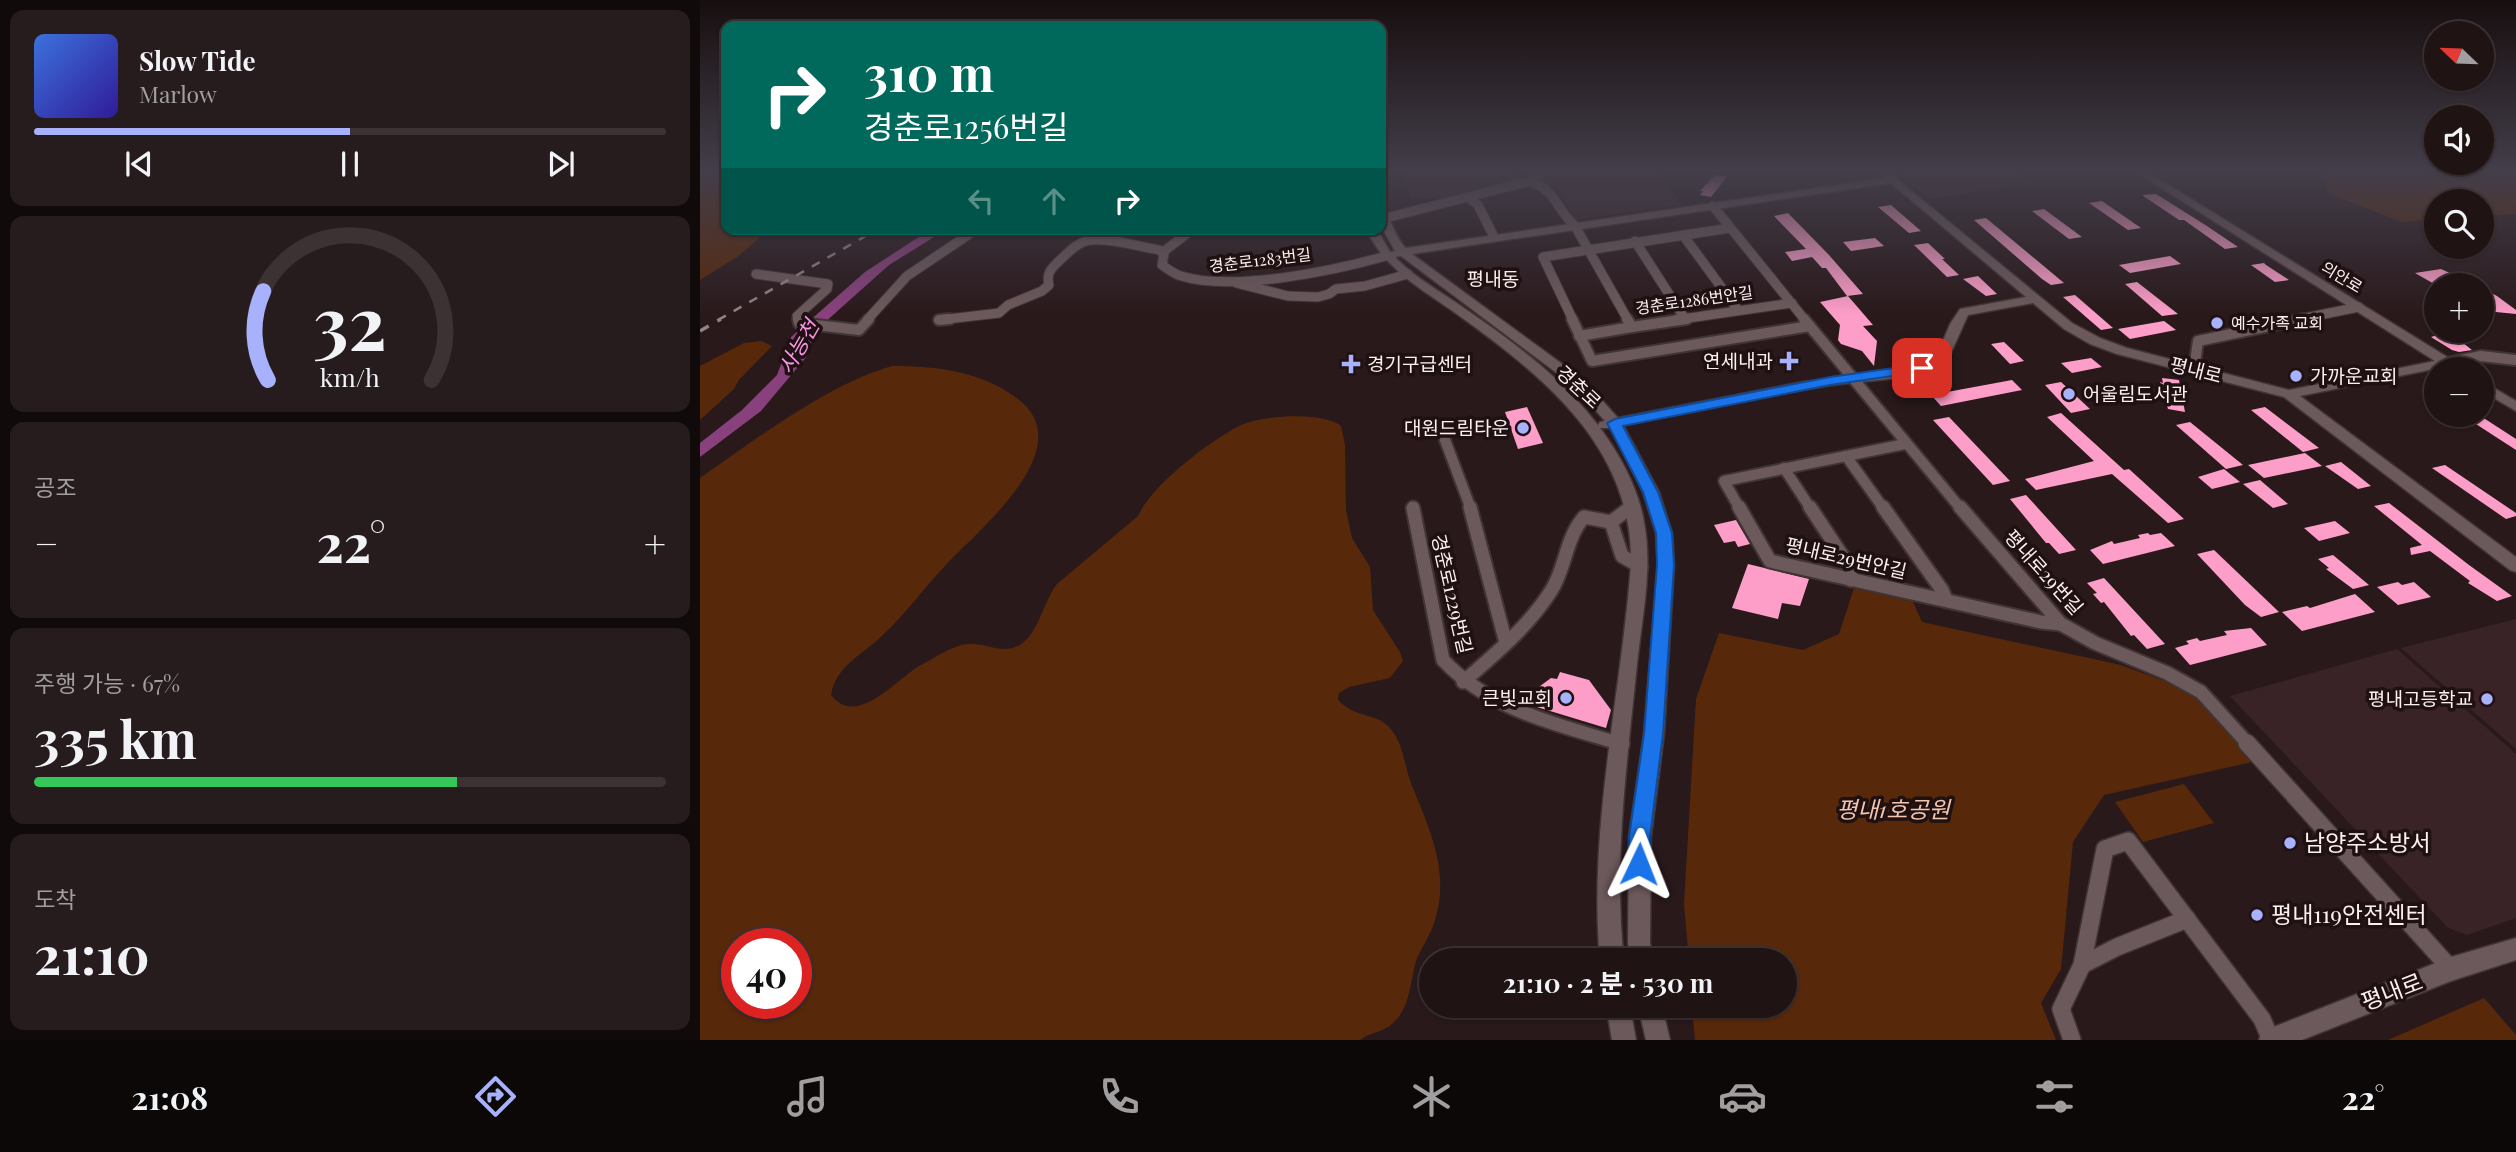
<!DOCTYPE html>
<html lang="ko">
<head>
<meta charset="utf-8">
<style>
	:root { --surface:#1f1314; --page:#271c1d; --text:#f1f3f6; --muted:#a19ea0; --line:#3c3234; --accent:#a7b1fc }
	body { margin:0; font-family:"Playfair Display","Noto Sans KR",serif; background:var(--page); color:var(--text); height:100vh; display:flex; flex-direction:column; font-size:26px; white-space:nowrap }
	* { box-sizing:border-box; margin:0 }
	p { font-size:23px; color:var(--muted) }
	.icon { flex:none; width:38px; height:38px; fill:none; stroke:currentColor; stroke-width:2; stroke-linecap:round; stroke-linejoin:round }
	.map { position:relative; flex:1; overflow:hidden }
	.panel { display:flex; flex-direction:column; gap:10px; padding:10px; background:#110a0b; width:700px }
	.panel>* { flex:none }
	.hud { position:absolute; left:21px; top:21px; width:665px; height:214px; border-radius:14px; box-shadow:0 2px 5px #0004,0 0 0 2px var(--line); background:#00695c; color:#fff; overflow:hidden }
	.needle { width:46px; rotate:293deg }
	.tools { position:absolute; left:1724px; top:21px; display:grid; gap:14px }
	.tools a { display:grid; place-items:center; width:70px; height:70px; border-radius:50%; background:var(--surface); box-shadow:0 2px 5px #0004,0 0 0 2px var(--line); font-size:35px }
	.speed { position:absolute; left:21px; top:928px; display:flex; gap:14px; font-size:35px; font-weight:700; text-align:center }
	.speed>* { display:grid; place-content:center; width:91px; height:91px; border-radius:50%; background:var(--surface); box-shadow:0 2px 5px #0004,0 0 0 2px var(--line); line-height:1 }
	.speed .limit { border:10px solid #d22; background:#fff; color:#111 }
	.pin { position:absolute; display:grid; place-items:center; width:60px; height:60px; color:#fff; margin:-30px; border-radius:14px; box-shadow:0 4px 10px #0006 }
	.me { position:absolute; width:77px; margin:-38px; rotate:2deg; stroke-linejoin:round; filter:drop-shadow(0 0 5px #0008) }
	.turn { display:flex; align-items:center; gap:24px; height:147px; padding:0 28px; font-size:32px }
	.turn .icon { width:91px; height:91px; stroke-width:2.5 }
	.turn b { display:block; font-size:49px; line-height:60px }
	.lanes { display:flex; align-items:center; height:66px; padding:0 28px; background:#0003; justify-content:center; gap:35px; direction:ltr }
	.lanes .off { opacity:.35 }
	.big { font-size:52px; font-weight:700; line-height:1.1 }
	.panel .widget { flex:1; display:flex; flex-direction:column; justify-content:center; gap:10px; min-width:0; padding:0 24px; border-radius:14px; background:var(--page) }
	.panel .dial { align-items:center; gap:0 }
	.dial svg { height:182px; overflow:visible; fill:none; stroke:var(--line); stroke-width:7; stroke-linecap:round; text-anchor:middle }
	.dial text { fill:var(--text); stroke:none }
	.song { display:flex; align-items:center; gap:21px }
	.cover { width:84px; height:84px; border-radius:10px; background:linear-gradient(135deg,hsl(220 70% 55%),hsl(250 70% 35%)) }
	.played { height:7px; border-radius:4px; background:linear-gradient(90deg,var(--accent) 50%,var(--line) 50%) }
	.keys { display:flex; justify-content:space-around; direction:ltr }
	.heat { display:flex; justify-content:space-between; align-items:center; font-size:38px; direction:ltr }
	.charge { height:10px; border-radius:5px; background:linear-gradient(90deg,#34c759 67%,var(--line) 0) }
	.trip { position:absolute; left:719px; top:948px; width:378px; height:70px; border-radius:35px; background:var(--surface); box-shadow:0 2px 5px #0004,0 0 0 2px var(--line); font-weight:700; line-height:70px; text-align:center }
	.menu { display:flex; height:112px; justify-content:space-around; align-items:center; background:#0c0808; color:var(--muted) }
	.menu .icon { width:49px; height:49px }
	.menu .active { color:var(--accent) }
	.menu b { font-size:32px; color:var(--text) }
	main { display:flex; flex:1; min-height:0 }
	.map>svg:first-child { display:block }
</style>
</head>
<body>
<main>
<section class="panel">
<div class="widget">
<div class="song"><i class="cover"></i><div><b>Slow Tide</b><p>Marlow</p></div></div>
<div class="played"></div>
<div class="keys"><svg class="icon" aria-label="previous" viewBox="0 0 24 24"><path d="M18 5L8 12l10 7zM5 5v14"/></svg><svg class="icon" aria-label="pause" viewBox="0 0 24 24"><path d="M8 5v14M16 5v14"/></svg><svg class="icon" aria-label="next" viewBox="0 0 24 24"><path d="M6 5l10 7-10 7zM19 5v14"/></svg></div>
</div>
<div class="widget dial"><svg viewBox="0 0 100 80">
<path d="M14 69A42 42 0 1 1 86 69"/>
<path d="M14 69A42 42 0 0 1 12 30" stroke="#a7b1fc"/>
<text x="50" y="56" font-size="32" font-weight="700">32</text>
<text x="50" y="72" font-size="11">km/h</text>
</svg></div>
<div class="widget"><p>공조</p>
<div class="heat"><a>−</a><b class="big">22°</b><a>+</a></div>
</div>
<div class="widget"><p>주행 가능 · 67%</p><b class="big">335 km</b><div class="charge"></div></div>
<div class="widget"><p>도착</p><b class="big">21:10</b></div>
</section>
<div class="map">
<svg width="1816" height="1040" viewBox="0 0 1816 1040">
	<rect width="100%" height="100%" fill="#29191b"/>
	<g fill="#392326">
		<path d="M706 170H822L816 180 792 182 790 190 756 199 711 198 704 182Z"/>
		<path d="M847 170H957L982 205 875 220 856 187 837 180Z"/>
		<path d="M1194 170H1317L1336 184 1229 199Z"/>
		<path d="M1816 619V749L1701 648Z"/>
		<path d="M1697 649 1816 754V918L1767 935 1748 928 1530 696Z"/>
	</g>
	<g fill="#58280a" fill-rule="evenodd">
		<path d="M0 170H26V229H75L65 233 37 257 0 280Z"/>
		<path d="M1620 170H1816V214L1782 216V201H1736V219L1702 222 1629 194Z"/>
		<path d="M61 341 72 346 39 380 34 389 0 420V366L44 343Z"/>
		<path d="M192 366C237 366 281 371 318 399 382 448 277 531 245 566 224 588 207 612 185 633 164 654 136 665 131 695 157 729 197 678 221 665 235 658 254 644 270 644 287 643 301 654 318 646 338 636 343 602 357 584L438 516C452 485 506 444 537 427 557 415 622 411 641 426L645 445 646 510 652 538 670 567 673 610 700 652 703 661 690 678 649 687 639 693 638 700C656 719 675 712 689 727 704 743 704 766 712 786 730 829 750 873 735 920 731 936 720 948 715 964 710 984 710 1008 693 1023 685 1032 670 1032 660 1040H0V478C55 440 128 384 192 366ZM37 943H96V1003H37Z"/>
		<path d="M1154 588 1213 602 1222 622 1421 665 1497 693 1561 760 1404 795 1373 842 1361 969 1341 1003 1356 1040H995L992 1006H1085V961H989L984 904 996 699 1019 633 1103 650 1139 634Z"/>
		<path d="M1484 784 1514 823 1443 842 1415 802Z"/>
		<path d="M1784 998 1816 1035V1040H1688Z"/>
	</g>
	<path fill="#88417d" d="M231 229H247L189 265 114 332 108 355 61 411 0 457V443L42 410 77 375 91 337 165 272Z"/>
	<g fill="#fd9ec8">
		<path d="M1015 175 1027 177 1011 197 1000 195 1003 191H1000Z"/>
		<path d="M1456 194 1507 226 1538 247 1525 249 1484 220H1479L1442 195Z"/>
		<path d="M1402 201 1441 228 1428 230 1389 203Z"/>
		<path d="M1191 205 1221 231 1209 233 1178 207Z"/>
		<path d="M1344 209 1382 237 1369 239 1332 211Z"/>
		<path d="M1088 213 1129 255 1163 294 1147 296 1126 268H1122L1112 257 1092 261 1085 252 1106 249 1074 216Z"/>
		<path d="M1286 218 1364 283 1351 285 1342 279 1274 220Z"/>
		<path d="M1175 238 1184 246 1151 251 1143 242Z"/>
		<path d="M1228 243 1245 259H1242L1259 275 1247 277 1214 245Z"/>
		<path d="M1470 256 1481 264 1430 273 1419 265Z"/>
		<path d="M1564 263 1566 265 1589 280 1575 282 1551 265Z"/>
		<path d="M1741 269 1776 285H1736L1715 273Z"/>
		<path d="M1278 276 1297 294 1286 296 1263 279Z"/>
		<path d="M1437 282 1478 314 1462 316 1425 284Z"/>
		<path d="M1782 288 1797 296 1816 310V314L1796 312 1782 304Z"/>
		<path d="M1375 295 1413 328 1401 330 1363 297Z"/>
		<path d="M1148 296 1173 325 1163 326 1177 341 1174 366 1162 351 1141 344 1138 340 1140 325 1120 302Z"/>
		<path d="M1464 321 1476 330 1430 339 1418 329Z"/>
		<path d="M1750 331H1776L1758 339 1772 350 1759 352 1752 350 1731 337Z"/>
		<path d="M1304 342 1324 361 1310 364 1291 344Z"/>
		<path d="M1391 358 1402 367 1372 373 1361 363Z"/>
		<path d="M1462 378 1479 380 1485 412 1468 409 1460 382 1463 383Z"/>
		<path d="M1312 380 1322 390 1241 406 1231 395Z"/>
		<path d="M1361 382 1390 409 1371 413 1345 385Z"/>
		<path d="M827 407 843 443 818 449 805 412Z"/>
		<path d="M1565 407 1619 448 1603 452 1551 410Z"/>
		<path d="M1361 413 1424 470 1429 469 1484 519 1468 523 1412 474 1336 490 1325 479 1394 461 1347 417Z"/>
		<path d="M1762 415H1779L1816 439V450Z"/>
		<path d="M1249 417 1310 481 1293 485 1233 420Z"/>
		<path d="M1490 422 1543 465 1526 469 1476 425Z"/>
		<path d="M1605 453 1622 466 1564 478 1548 465Z"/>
		<path d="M1641 462 1671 486 1658 489 1625 466Z"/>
		<path d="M1745 465 1816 513V516L1806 519 1732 468Z"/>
		<path d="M1524 469 1540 482 1512 489 1498 477Z"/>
		<path d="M1560 480 1588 504 1573 508 1543 484Z"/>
		<path d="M1326 495 1376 550 1359 554 1349 543H1346L1310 499Z"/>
		<path d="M1689 503 1769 565 1812 596 1797 601 1768 583 1770 581 1730 551 1711 555 1710 548 1722 545 1674 506Z"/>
		<path d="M1036 520 1050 544 1038 547 1035 541 1024 543 1014 525Z"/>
		<path d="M1635 521 1650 533 1619 541 1604 528Z"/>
		<path d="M1448 533 1450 535 1461 533 1475 546 1403 564 1390 550 1412 541 1414 544 1440 538 1438 535Z"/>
		<path d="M1514 550 1579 612 1561 617 1545 605 1497 554Z"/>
		<path d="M1633 555 1669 585 1653 589 1626 569 1629 568 1618 559Z"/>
		<path d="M1048 564 1109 579 1100 606 1082 603 1078 619 1032 608Z"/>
		<path d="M1404 578 1465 644 1447 649 1434 635 1431 636 1404 602 1401 603 1393 594 1397 593 1387 583Z"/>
		<path d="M1698 582 1702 585 1714 582 1731 597 1698 605 1677 587Z"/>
		<path d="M1655 594 1675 612 1602 631 1582 612 1607 606 1610 608Z"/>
		<path d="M1551 628 1567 645 1490 665 1475 648 1489 644 1486 641 1497 638 1500 641 1527 635 1524 631Z"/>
		<path d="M860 672 889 680 911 710 906 728 827 704 832 692 851 678 857 679Z"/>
	</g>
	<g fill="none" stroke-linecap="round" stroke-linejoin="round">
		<g stroke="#403435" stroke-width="11">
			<g id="minor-far3">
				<path d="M830 181C857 191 856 209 875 226L928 320"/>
				<path d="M769 198 778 205 794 237"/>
				<path d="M1013 206 1105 320"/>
				<path d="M682 219 830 181 841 170"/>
				<path d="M983 235 1038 310"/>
				<path d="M935 241 985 319"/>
				<path d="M463 252 493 229"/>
				<path d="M56 274 128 284 127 289 97 316 98 320"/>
				<path d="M536 283 588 296 618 297 629 294 636 289 665 286 708 274"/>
				<path d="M167 320 207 276 277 229"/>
				<path d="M239 320 299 313 308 305 342 291 349 285C346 273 351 269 359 261 367 254 375 244 386 241 404 236 440 247 459 250L464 254 462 265C468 269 474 274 481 276 533 292 633 271 686 256"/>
				<path d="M873 320 843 257 1030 228"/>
				<path d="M975 320 1092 303"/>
				<path d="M1595 320 1659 307"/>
			</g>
		</g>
		<g stroke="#403435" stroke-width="14">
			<g id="minor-far2">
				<path d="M98 319 99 323 159 330 169 319"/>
				<path d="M872 319 892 361 1110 326"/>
				<path d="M927 319 932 327 987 319"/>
				<path d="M1104 319 1261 509"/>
				<path d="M239 320 250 319"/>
				<path d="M879 336 932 327"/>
				<path d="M1747 363 1781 356 1816 360"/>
				<path d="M1494 370 1498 341 1603 319"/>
				<path d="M745 440 771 509"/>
				<path d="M1146 456 1184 509"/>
				<path d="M1084 468 1111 509"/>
				<path d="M928 509 932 506"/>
				<path d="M1040 509 1024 481 1205 444"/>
			</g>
		</g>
		<g stroke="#403435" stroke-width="17">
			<g id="minor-far1">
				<path d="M770 507 806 643"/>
				<path d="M1039 507 1070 561 1341 622 1361 624"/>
				<path d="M1110 507 1149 566 1151 580"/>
				<path d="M1183 507 1242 590 1246 600"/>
				<path d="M1260 507 1361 624 1395 643 1467 673 1501 692 1549 745"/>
				<path d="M713 508 743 660C791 711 857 724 921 744"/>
				<path d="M911 522 922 556 941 567"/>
				<path d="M763 682C794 655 828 627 851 591 866 568 865 539 884 517L911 522 931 507"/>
			</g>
		</g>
		<g stroke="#403435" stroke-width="20">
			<g id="minor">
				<path d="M918 743 921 744"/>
				<path d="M1547 743 1751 969"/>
				<path d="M1382 965 1417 947 1487 919"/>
				<path d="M1372 1040 1361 1009 1382 965 1405 849 1428 841 1562 1019 1571 1040"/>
			</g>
		</g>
		<g stroke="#403435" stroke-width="3">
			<g id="tertiary">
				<path d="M1176 170H1186L1372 323 1400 338 1427 348 1589 390 1735 361 1433 170H1444L1752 360 1762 369 1744 367 1600 396 1816 557V572L1810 570 1584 397 1417 354 1390 344 1364 329 1333 303 1268 315 1250 355 1241 365 1229 370 1198 378 1131 385 1074 395 923 425 959 492 972 533 974 565 964 734 951 837 950 943 954 961H930L928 943 929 837 944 734 958 565 956 533 943 492 911 428H900L898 425 900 422 905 421 874 386 701 256 695 257C715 278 740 291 764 308 806 337 848 367 882 406 910 437 937 480 944 522 953 568 942 618 937 664 927 764 913 861 924 961H900C888 827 921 697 931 564 933 446 842 375 754 312 720 288 685 269 666 229H677L690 252 695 251 681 226V212C693 219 695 238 706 248L1185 178ZM1191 183 1326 297 1260 309 1250 324 1237 355 1220 365 1198 370 1103 382 918 418 884 380 712 254Z"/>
				<path d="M1782 381 1816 401V411L1782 391Z"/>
				<path d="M1816 938V960L1751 981 1602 1040H1559L1562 1031 1571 1028 1751 957Z"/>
				<path d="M906 1006H930L936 1040H912Z"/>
				<path d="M938 1006H962L970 1040H946Z"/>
			</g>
		</g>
		<use href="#minor-far3" stroke="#6c595b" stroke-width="9"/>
		<use href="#minor-far2" stroke="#6c595b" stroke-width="10"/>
		<use href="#minor-far1" stroke="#6c595b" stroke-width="13"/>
		<use href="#minor" stroke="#6c595b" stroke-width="17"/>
		<use href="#tertiary" fill="#6c595b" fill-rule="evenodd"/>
		<path stroke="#928485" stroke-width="2.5" stroke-dasharray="9 9" stroke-linecap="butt" d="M18 320 178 229"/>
		<path stroke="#928485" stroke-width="3.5" stroke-dasharray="10 10" stroke-linecap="butt" d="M0 331 21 319"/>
	</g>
	<linearGradient id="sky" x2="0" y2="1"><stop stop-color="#170e0f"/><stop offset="0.54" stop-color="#433e4a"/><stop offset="1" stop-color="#433e4a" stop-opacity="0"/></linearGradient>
	<rect width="1816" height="315" fill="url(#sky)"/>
	<path fill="#1a73e8" stroke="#114b97" stroke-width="2" d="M1222 364 1229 368 1227 371 1130 385 923 426 958 492 972 533 974 565 963 734 950 837V864L947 871 939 874 932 871 929 864V837L944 734 957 565 956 533 943 492 907 423 915 419 1130 377Z"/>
	<g fill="#a7b1fc" stroke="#1f1012" stroke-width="2.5">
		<circle cx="1517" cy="323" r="7"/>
		<path d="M1085.5 350.5h7v7h7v7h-7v7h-7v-7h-7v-7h7z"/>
		<path d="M647.5 353.5h7v7h7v7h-7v7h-7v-7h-7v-7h7z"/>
		<circle cx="1596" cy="376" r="7"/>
		<circle cx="1369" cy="394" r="7"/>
		<circle cx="823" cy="428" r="7"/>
		<circle cx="866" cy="698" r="7"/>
		<circle cx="1787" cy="699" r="7"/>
		<circle cx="1590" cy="843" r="7"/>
		<circle cx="1557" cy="915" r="7"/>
	</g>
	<g text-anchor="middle" stroke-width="7" stroke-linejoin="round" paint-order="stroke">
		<g font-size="16" fill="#fbeff0" stroke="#1f1012">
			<text transform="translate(560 260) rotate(-7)" y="6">경춘로1283번길</text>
			<text transform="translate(1642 277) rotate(31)" y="6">의안로</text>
			<text transform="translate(994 300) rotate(-8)" y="6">경춘로1286번안길</text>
		</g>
		<g font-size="16" fill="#fbeff0" stroke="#1f1012" text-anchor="start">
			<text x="1531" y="329">예수가족 교회</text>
		</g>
		<g font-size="19" fill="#fbeff0" stroke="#1f1012">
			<text x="793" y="286">평내동</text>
		</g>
		<g font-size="19" fill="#fbeff0" stroke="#1f1012" text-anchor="end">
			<text x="1073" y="368">연세내과</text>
			<text x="667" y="371" text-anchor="start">경기구급센터</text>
			<text x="1610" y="383" text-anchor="start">가까운교회</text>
			<text x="1383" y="401" text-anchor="start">어울림도서관</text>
			<text x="809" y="435">대원드림타운</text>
			<text x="852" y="705">큰빛교회</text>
			<text x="1773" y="706">평내고등학교</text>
		</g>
		<g font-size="19" fill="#fbeff0" stroke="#1f1012">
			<text transform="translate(1496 370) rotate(14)" y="7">평내로</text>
			<text transform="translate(879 387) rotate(43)" y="7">경춘로</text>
			<text transform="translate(1146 558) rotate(13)" y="7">평내로29번안길</text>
			<text transform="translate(1344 572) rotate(48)" y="7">평내로29번길</text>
			<text transform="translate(752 594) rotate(77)" y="7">경춘로1229번길</text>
		</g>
		<g font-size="21" font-style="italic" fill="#f997e7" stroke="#1f1012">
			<text transform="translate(99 347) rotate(-60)" y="7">사능천</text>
		</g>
		<g font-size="23" font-style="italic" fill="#f3c5ad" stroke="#1f1012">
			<text x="1193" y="818">평내1호공원</text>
		</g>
		<g font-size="23" fill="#fbeff0" stroke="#1f1012" text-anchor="start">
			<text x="1604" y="851">남양주소방서</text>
			<text x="1571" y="923">평내119안전센터</text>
		</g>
		<g font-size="23" fill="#fbeff0" stroke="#1f1012">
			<text transform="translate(1692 992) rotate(-21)" y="8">평내로</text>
		</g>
	</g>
</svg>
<div class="tools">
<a><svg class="needle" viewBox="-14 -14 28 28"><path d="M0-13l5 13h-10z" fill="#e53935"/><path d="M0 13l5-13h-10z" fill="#a19ea0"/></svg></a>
<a><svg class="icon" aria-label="sound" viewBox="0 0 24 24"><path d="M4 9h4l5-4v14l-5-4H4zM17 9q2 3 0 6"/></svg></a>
<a><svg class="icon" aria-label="search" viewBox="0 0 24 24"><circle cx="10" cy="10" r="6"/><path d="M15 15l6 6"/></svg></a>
<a>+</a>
<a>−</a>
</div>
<div class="speed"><div class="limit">40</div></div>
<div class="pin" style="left:1222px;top:368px;background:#d93025"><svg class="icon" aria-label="arrive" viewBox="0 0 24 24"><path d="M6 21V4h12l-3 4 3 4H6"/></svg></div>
<svg class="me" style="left:939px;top:864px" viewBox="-20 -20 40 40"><path d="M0-17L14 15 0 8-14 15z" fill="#1a73e8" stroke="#fff" stroke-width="4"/></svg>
<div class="trip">21:10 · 2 분 · 530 m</div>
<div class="hud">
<div class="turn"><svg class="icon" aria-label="right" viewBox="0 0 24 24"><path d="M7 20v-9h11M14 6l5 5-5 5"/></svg><div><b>310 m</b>경춘로1256번길</div></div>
<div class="lanes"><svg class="icon off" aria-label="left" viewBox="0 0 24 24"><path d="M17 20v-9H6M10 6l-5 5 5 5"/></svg><svg class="icon off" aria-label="ahead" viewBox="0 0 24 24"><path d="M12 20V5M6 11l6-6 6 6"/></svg><svg class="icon" aria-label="right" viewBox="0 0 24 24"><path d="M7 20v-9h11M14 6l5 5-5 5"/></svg></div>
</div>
</div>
</main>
<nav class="menu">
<b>21:08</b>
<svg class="icon active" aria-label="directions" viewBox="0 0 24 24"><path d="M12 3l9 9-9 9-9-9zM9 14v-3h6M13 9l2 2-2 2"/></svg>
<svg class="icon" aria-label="music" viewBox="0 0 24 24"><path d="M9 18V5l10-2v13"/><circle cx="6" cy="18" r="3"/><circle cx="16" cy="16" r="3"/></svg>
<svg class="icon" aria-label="phone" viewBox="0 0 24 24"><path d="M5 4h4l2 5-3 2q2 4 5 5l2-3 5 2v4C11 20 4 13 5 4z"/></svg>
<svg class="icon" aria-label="climate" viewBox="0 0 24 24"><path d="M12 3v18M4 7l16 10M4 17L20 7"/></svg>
<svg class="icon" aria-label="car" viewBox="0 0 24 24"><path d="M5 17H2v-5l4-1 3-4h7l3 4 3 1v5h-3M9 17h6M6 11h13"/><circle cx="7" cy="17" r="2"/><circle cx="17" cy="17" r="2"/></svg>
<svg class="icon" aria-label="filters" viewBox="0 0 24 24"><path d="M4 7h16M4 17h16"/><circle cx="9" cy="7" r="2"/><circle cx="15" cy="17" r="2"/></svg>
<b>22°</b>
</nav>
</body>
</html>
